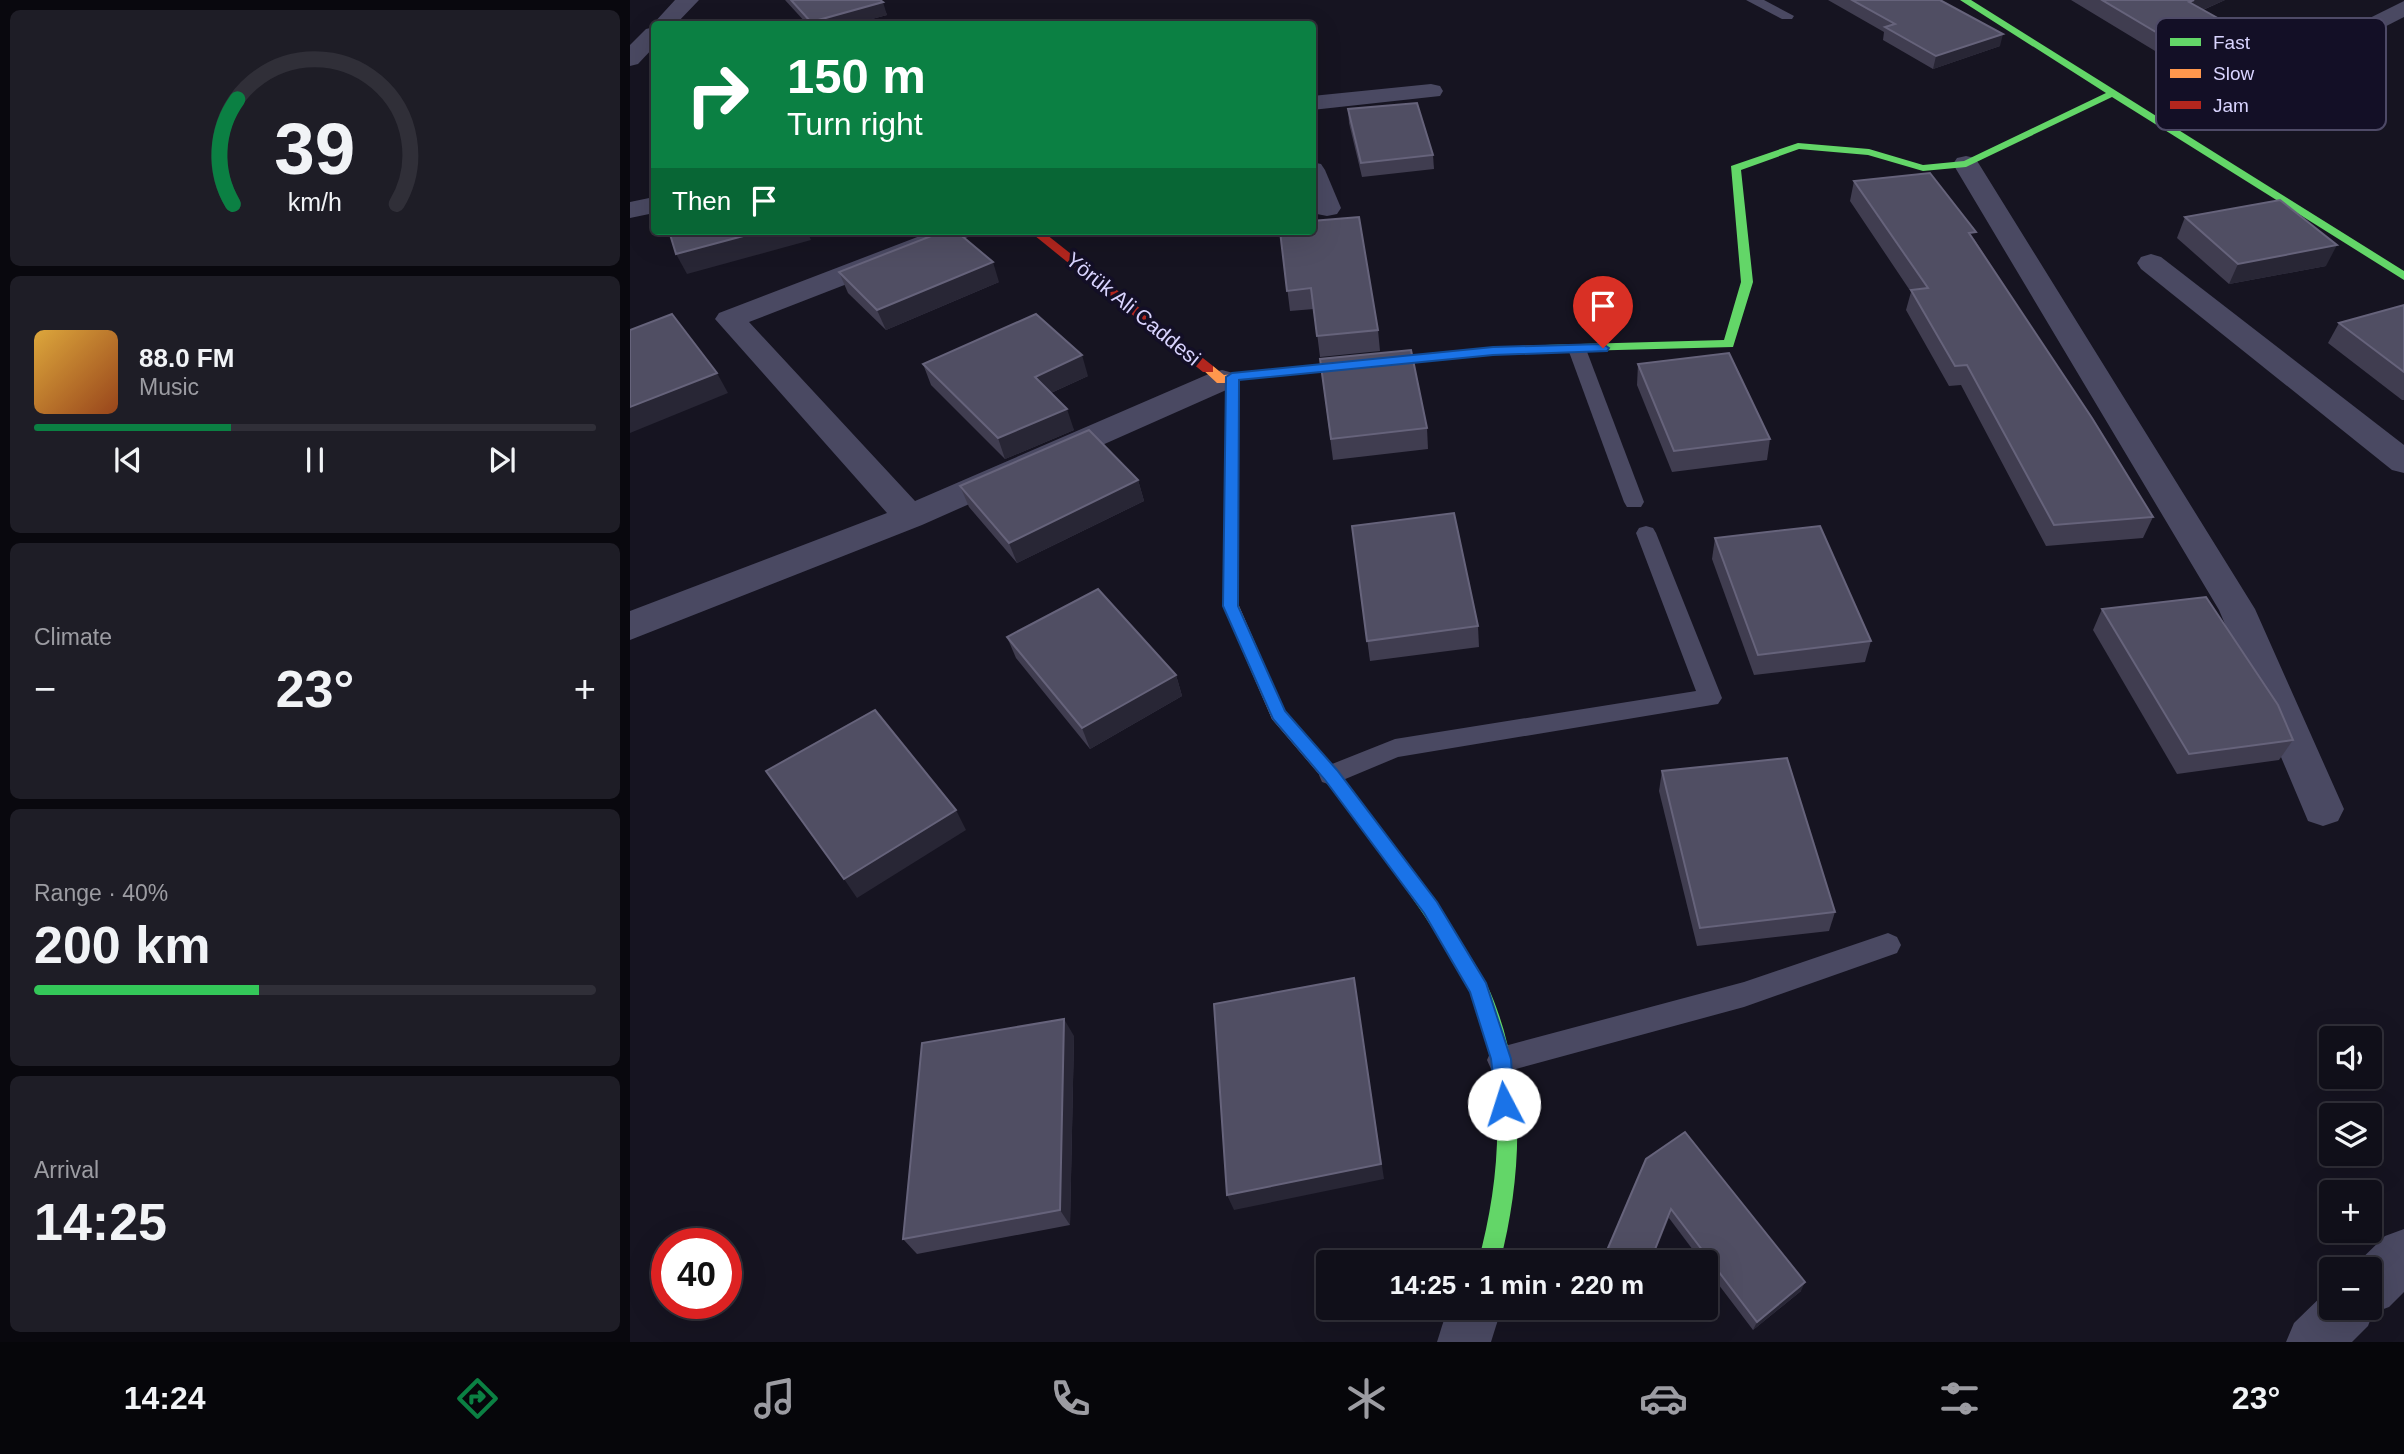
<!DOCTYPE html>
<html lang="en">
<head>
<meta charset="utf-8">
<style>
	:root { --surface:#100f19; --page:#1e1d26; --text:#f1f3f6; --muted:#9c9ca2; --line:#302f38; --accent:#0b8043 }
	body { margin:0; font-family:Helvetica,sans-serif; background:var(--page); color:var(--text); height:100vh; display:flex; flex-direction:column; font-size:26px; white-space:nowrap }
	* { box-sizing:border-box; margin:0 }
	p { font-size:23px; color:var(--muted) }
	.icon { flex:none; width:38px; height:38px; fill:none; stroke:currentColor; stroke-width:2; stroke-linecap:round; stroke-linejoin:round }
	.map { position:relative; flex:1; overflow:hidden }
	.side { display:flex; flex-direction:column; gap:10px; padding:10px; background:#09080e; width:630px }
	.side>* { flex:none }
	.hud { position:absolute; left:21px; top:21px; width:665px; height:214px; border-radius:7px; box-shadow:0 7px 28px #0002,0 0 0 2px var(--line); background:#0b8043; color:#fff; overflow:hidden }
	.tools { position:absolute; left:1689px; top:1026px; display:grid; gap:14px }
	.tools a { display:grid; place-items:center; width:63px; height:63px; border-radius:7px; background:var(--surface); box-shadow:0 7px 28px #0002,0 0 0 2px var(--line); font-size:35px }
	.speed { position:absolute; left:21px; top:1228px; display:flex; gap:14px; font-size:35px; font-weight:700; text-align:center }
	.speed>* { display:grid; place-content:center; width:91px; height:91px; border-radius:50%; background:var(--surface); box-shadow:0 7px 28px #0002,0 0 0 2px var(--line); line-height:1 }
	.speed .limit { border:10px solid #d22; background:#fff; color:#111 }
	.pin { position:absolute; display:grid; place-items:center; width:60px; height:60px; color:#fff; margin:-72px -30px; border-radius:50% 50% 50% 0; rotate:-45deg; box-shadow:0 0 7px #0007 }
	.pin .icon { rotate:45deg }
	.me { position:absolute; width:77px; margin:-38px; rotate:355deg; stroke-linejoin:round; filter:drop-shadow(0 0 5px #0008) }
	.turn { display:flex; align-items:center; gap:24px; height:147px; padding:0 21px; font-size:32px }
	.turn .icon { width:91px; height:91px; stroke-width:2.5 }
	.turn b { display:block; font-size:49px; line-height:60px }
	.then { display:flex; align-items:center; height:66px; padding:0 21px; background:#0003; gap:14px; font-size:26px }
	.big { font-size:52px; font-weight:700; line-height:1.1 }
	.side .tile { flex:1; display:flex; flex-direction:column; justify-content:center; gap:10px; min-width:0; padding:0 24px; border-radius:10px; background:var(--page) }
	.side .dial { align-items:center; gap:0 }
	.dial svg { height:182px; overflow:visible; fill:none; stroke:var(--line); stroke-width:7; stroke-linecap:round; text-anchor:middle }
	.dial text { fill:var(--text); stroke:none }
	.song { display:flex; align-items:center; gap:21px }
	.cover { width:84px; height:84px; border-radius:10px; background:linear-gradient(135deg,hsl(40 70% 55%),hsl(20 70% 35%)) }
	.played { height:7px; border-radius:4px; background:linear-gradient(90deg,var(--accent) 35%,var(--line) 35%) }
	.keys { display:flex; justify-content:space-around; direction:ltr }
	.heat { display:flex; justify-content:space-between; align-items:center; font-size:38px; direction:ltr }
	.charge { height:10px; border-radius:5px; background:linear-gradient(90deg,#34c759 40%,var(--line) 0) }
	.trip { position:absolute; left:686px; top:1250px; width:402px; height:70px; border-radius:7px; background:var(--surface); box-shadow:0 7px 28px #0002,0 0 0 2px var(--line); font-weight:700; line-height:70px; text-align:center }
	.menu { display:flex; height:112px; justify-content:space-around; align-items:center; background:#06060a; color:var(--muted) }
	.menu .icon { width:49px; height:49px }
	.menu .selected { color:var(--accent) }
	.menu b { font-size:32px; color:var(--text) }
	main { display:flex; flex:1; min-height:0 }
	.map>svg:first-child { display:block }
</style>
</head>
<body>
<main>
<section class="side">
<div class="tile dial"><svg viewBox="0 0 100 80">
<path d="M14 69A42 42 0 1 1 86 69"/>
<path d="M14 69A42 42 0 0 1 16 23" stroke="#0b8043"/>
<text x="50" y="56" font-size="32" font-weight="700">39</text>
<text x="50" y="72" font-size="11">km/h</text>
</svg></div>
<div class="tile">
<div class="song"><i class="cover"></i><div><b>88.0 FM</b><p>Music</p></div></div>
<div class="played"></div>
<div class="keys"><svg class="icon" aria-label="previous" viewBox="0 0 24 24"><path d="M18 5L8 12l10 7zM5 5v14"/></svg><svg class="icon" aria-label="pause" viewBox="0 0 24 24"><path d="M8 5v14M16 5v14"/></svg><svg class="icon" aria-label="next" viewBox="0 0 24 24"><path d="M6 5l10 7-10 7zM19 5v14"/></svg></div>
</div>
<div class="tile"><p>Climate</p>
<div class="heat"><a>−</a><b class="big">23°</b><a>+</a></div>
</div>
<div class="tile"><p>Range · 40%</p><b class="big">200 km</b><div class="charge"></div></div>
<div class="tile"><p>Arrival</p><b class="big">14:25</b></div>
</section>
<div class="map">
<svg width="1774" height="1342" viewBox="0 0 1774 1342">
	<rect width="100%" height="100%" fill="#161421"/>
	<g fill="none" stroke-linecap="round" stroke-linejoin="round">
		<g fill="#4a4962" fill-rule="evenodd">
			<path d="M1116 0H1134L1164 16 1162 19H1152Z"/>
			<path d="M947 344 956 349 1014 502 1011 507H997L994 502 938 349Z"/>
			<path d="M1016 526 1023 528 1026 533 1092 698 1088 704 768 757 701 785 692 782 689 775 692 768 765 739 1066 691 1006 533 1009 528Z"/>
			<path d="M1258 933 1267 937 1271 945 1267 953 1114 1007 871 1073 861 1069 857 1060 861 1051 871 1047 1114 982Z"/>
		</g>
		<g fill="#4a4962" fill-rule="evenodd">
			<path d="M45 0H69L46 24H24V27L23 24Z"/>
			<path d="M1774 1V17L1574 119 1565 121 1556 119 1553 114 1556 109Z"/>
			<path d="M24 27V47L8 64 0 66V45L16 29Z"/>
			<path d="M801 84 810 86 813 91 810 96 682 110V96Z"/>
			<path d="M1336 156 1345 158 1349 164 1625 609 1714 809 1708 821 1693 826 1678 821 1589 610 1323 164 1327 158Z"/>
			<path d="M682 162 691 164 695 170 711 208 707 214 697 216 687 214 683 208Z"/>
			<path d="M24 197V213L0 218V202Z"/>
			<path d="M303 231H342L338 237 119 322 285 501 581 373 592 370 603 373 608 380 603 387 292 525 0 640V611L257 513 85 319 89 313Z"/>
			<path d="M1521 254 1531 257 1774 445V473L1762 470 1511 269 1507 263 1511 257Z"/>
			<path d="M1774 1229V1292L1759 1307 1743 1313 1738 1326 1722 1342H1656L1664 1323 1701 1287V1307H1740V1269H1721L1755 1236Z"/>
			<path d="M818 1307H872L861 1342H807Z"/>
		</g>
		<g fill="#63d668" fill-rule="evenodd">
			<path d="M1330 0H1341L1774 271V280L1482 97 1336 167 1293 171 1238 155 1169 149 1111 170 1123 282 1103 347 911 352V346L915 345 1094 340 1111 282 1101 166 1168 143 1239 149 1293 165 1334 161 1476 93Z"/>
			<path d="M712 782 718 784C757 837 799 888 832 944 841 958 850 971 857 985 897 1071 893 1173 870 1262H848C872 1175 878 1075 840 991 835 978 826 967 819 955 786 898 744 847 706 794L704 789 706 784Z"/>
		</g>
		<path fill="#ff974d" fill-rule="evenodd" d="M915 345 919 346V352L863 355 608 380 609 606 655 712 720 789 718 794 712 796 706 794 642 719 593 606 596 383H587L572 369 573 366H583L594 375 863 347Z"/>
		<path fill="#b3261e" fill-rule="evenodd" d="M399 231H412L583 366V372H573Z"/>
	</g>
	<g fill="#403d50">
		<path d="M155 0H250L257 15 223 24H177Z"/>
		<path d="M1198 0H1309L1370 46 1303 69 1253 40 1254 32Z"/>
		<path d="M1441 0H1595L1573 10 1601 45 1540 60Z"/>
		<path d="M718 109 803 155 804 169 732 177 719 123Z"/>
		<path d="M1224 181 1344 239 1523 517 1513 538 1416 546 1331 385 1319 386 1276 310 1281 292 1220 201Z"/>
		<path d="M1555 217 1696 266 1599 284 1547 238Z"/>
		<path d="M650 231 748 330 750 351 690 357 684 309 660 311Z"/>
		<path d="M209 272 369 282 256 330 218 293Z"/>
		<path d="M1774 305V400H1772L1698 343 1709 323Z"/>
		<path d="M690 359 797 428 798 449 703 460Z"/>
		<path d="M293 364 458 376 421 393 444 430 375 459 301 385Z"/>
		<path d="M1008 364 1140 439 1137 460 1042 472 1007 385Z"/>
		<path d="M508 480 514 501 387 563 339 507 330 486Z"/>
		<path d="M722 526 848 626 849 647 740 661Z"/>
		<path d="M1085 538 1241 641 1235 662 1124 675 1082 559Z"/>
		<path d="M1472 609 1663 740 1649 760 1547 774 1463 630Z"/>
		<path d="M377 637 546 675 552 696 460 749 386 658Z"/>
		<path d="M1032 771 1205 912 1199 931 1067 946 1029 791Z"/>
		<path d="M444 1036 440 1225 287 1254 273 1239Z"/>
		<path d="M1016 1159 1171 1291 1123 1330 1076 1268V1262H1072L1039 1218Z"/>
		<path d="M985 1307H1003L1000 1315Z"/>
	</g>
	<g fill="#282635">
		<path d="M1564 0H1595L1554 18 1559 2Z"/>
		<path d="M253 2 257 15 223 24H183L181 22Z"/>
		<path d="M1607 29 1601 45 1540 60 1546 44Z"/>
		<path d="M1373 34 1370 46 1303 69 1306 56Z"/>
		<path d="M132 231H177L181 240 57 274 46 254Z"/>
		<path d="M1707 245 1696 266 1599 284 1608 264Z"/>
		<path d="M363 262 369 282 256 330 247 310Z"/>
		<path d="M452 355 458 376 412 397 405 377Z"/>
		<path d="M87 373 98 393 0 433V407Z"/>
		<path d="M437 409 444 430 375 459 368 438Z"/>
		<path d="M508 480 514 501 387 563 379 543Z"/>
		<path d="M546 675 552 696 460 749 452 728Z"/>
		<path d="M326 810 336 830 227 898 214 879Z"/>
		<path d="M724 978 754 1179 604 1210 597 1195Z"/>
		<path d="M434 1019 444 1036 440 1225 430 1210Z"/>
		<path d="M1041 1209 1039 1218 1021 1262H1020Z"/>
		<path d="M1175 1282 1171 1291 1123 1330 1127 1322Z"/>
	</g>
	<g fill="#504e63" stroke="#66637b" stroke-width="2">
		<path d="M161 0H250L253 2 181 22Z"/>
		<path d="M1222 0H1310L1373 34 1306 56 1255 27 1265 24Z"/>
		<path d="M1472 0H1564L1559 2 1607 29 1546 44Z"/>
		<path d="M787 103 803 155 731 163 718 109Z"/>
		<path d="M1300 173 1346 232 1339 233 1462 418 1523 517 1424 525 1337 365 1325 366 1281 290 1298 288 1224 181Z"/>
		<path d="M1650 200 1707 245 1608 264 1555 217Z"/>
		<path d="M729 217 748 330 687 336 681 288 657 291 650 231H682V221Z"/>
		<path d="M39 231H132L46 254Z"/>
		<path d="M314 231H326L363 262 247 310 209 272Z"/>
		<path d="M1774 305V372L1709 323Z"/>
		<path d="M42 314 87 373 0 407V330Z"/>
		<path d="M406 314 452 355 405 377 437 409 368 438 293 364Z"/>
		<path d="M781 350 797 428 701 439 690 359Z"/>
		<path d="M1099 353 1140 439 1044 451 1008 364Z"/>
		<path d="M459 430 508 480 379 543 330 486Z"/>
		<path d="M824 513 848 626 737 641 722 526Z"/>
		<path d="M1190 526 1241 641 1128 655 1085 538Z"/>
		<path d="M468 589 546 675 452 728 377 637Z"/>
		<path d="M1576 597 1648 705 1663 740 1559 754 1472 609Z"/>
		<path d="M245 710 326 810 214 879 136 771Z"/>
		<path d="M1157 758 1205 912 1070 928 1032 771Z"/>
		<path d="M724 978 751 1164 597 1195 584 1004Z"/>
		<path d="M434 1019 430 1210 273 1239 292 1043Z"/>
		<path d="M1055 1132 1175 1282 1127 1322 1041 1209 1020 1262H972L1016 1159Z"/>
	</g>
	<path fill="#1a73e8" stroke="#114b97" stroke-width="2" d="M973 344 979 348 977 351 863 355 609 380 608 606 655 711 707 770 807 902 856 983 881 1059 884 1104 881 1111 874 1113 867 1111 861 1059 840 992 794 913 695 780 643 719 593 606 596 377 602 373 863 347Z"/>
	<g text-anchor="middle" stroke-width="7" stroke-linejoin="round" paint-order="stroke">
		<g font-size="21" fill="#d9d4ff" stroke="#130f26">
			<text transform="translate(503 309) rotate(39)" y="7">Yörük Ali Caddesi</text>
		</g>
	</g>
	<rect x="1526" y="18" width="230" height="112" rx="10" fill="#130f26" stroke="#4e4a67" stroke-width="2"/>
	<rect x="1540" y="38" width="31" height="8" fill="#63d668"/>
	<rect x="1540" y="69" width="31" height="9" fill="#ff974d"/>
	<rect x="1540" y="101" width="31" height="8" fill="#b3261e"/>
	<g font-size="19" fill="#d9d4ff">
		<text x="1583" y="49">Fast</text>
		<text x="1583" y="80">Slow</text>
		<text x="1583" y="112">Jam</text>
	</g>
</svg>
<div class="tools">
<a><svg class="icon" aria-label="sound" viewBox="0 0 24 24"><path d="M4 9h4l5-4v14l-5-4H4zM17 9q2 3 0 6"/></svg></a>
<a><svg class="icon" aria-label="layers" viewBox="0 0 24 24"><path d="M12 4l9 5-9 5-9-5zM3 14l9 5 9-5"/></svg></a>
<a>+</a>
<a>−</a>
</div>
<div class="speed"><div class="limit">40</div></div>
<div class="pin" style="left:973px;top:348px;background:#d93025"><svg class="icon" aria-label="arrive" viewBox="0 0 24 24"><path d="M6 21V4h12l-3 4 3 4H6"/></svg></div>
<svg class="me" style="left:874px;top:1104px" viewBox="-20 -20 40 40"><circle r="19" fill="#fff"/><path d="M0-13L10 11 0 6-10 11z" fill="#1a73e8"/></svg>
<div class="trip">14:25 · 1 min · 220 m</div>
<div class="hud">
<div class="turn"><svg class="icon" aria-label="right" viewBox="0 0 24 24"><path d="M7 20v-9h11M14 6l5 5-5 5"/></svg><div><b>150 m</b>Turn right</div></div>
<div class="then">Then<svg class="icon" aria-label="arrive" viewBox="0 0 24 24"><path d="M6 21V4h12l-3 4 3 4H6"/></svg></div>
</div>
</div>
</main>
<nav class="menu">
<b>14:24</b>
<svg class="icon selected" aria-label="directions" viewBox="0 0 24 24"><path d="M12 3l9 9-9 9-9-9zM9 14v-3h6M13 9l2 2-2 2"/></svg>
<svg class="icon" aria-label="music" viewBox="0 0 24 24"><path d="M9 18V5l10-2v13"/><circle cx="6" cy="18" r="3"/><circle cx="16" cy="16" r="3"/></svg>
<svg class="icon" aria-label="phone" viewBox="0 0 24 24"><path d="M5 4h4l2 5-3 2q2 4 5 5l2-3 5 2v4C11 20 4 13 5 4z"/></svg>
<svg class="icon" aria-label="climate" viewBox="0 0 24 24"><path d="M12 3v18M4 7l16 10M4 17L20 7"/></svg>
<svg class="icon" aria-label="car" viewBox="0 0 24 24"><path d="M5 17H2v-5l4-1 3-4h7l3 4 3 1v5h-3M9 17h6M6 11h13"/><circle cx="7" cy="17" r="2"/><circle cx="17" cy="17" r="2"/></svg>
<svg class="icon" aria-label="filters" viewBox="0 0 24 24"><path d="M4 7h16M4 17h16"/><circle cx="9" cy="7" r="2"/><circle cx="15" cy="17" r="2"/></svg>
<b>23°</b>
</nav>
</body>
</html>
